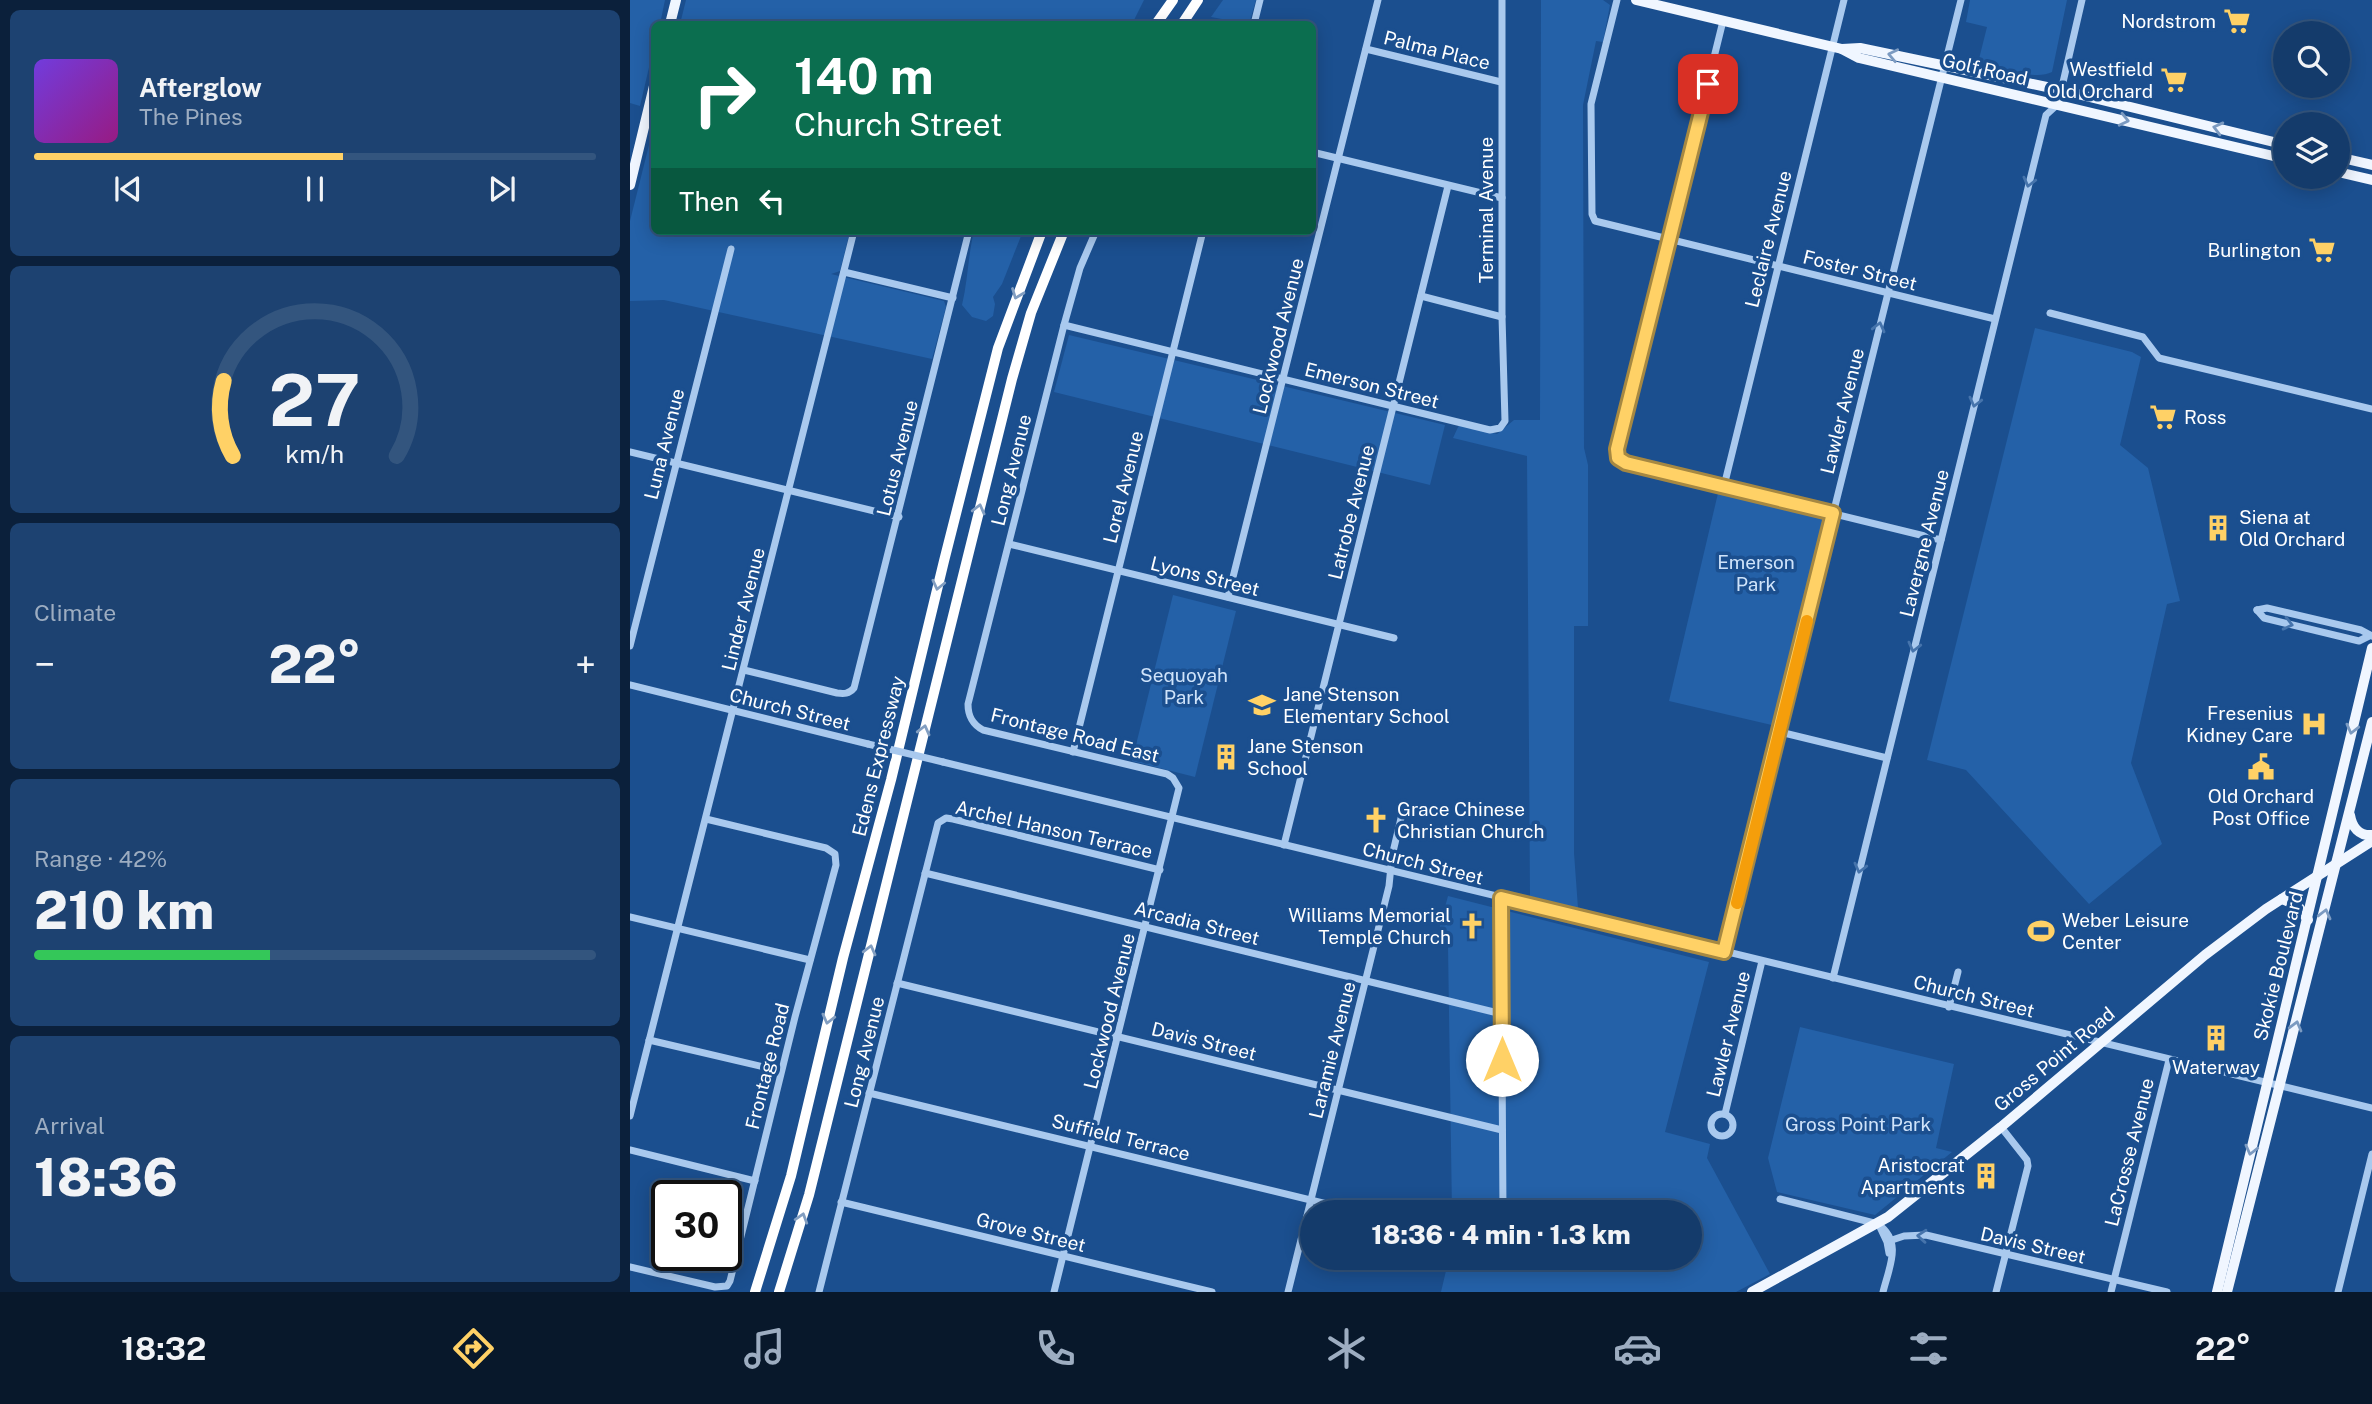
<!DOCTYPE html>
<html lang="en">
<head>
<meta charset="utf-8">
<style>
	:root { --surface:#143b6b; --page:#1d4271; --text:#f1f3f6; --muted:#9dadc1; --line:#33557e; --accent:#ffd166 }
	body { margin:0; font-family:"Public Sans",sans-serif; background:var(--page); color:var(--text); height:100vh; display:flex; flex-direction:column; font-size:26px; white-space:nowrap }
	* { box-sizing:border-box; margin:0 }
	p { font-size:23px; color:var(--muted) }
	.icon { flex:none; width:38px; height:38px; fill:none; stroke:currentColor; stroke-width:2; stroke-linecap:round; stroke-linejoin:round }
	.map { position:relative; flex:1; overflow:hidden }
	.drawer { display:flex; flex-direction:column; gap:10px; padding:10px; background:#0b203b; width:630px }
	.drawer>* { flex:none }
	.banner { position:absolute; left:21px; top:21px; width:665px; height:214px; border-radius:10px; box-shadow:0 4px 18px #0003,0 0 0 2px var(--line); background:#0b6e4f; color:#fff; overflow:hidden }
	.fabs { position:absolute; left:1643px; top:21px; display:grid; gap:14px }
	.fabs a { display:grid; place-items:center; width:77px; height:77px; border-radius:50%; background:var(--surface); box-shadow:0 4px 18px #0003,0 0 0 2px var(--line); font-size:35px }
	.speed { position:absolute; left:21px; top:1180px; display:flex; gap:14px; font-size:35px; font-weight:700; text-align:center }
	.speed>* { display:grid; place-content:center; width:91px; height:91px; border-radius:50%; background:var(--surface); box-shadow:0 4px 18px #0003,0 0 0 2px var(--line); line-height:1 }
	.speed .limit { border:4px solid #111; border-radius:10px; background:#fff; color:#111 }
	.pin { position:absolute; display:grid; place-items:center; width:60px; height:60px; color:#fff; margin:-30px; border-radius:14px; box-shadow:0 4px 10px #0006 }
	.me { position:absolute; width:77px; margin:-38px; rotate:0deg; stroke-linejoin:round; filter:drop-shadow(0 0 5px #0008) }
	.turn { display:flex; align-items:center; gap:24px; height:147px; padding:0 28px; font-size:32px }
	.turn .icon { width:91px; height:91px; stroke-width:2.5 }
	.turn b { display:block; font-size:49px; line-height:60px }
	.then { display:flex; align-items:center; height:66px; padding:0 28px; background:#0003; gap:14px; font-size:26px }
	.big { font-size:52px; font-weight:800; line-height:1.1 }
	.drawer .tile { flex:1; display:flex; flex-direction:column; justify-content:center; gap:10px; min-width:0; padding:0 24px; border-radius:10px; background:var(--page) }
	.drawer .dial { align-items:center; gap:0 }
	.dial svg { height:182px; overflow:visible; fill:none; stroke:var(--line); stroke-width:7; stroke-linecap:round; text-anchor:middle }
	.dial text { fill:var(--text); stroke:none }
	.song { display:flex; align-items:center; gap:21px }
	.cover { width:84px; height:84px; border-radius:10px; background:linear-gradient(135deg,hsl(260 70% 55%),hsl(310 70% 35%)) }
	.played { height:7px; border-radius:4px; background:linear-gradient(90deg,var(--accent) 55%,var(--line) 55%) }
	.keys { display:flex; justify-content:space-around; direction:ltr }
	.heat { display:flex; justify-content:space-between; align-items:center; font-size:38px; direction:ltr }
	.charge { height:10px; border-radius:5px; background:linear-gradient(90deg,#34c759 42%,var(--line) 0) }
	.trip { position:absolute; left:670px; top:1200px; width:402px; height:70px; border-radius:35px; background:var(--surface); box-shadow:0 4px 18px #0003,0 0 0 2px var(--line); font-weight:800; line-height:70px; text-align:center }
	.dock { display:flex; height:112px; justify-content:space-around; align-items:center; background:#08182b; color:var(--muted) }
	.dock .icon { width:49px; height:49px }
	.dock .active { color:var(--accent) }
	.dock b { font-size:32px; color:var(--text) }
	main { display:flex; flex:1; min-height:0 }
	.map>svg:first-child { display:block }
</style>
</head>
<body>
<main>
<section class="drawer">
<div class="tile">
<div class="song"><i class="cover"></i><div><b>Afterglow</b><p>The Pines</p></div></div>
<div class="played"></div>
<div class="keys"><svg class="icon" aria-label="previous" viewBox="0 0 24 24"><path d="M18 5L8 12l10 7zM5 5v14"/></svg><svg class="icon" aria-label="pause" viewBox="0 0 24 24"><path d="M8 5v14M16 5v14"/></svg><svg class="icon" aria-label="next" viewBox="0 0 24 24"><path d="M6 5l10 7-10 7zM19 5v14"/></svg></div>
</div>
<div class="tile dial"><svg viewBox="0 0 100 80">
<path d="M14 69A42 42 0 1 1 86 69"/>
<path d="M14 69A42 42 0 0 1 10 36" stroke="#ffd166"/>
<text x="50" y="56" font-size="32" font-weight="700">27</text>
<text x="50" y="72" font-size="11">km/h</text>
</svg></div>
<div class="tile"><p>Climate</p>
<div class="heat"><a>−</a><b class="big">22°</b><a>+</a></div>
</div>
<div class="tile"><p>Range · 42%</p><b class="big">210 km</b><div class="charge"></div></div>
<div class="tile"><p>Arrival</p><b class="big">18:36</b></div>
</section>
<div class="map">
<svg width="1742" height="1292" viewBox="0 0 1742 1292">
	<rect width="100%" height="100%" fill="#1b4f8f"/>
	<g fill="#2461a8">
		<path d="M0 0H35L30 24H24V46L10 106 0 103Z"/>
		<path d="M56 0H514L502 24H50Z"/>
		<path d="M593 0H626L619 24 581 17Z"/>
		<path d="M911 0H973L980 5 973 42 966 41 953 105 954 448 958 465V626H944V853L948 908 900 896 897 456 823 438 829 425 867 434 884 420H910Z"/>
		<path d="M1340 0H1437L1422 72C1405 81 1368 67 1348 63L1357 27 1336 22Z"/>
		<path d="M24 125V231H220L210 271 201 274 314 301 316 307 302 359 34 300 0 301V221Z"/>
		<path d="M344 231H393L372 284 363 297 365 304 363 316 356 321 342 317 332 305C338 280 338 255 344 231Z"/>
		<path d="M1405 328 1502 352 1511 357 1490 445 1518 468 1550 601 1537 604 1501 763 1532 844 1459 904 1336 770 1297 760Z"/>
		<path d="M439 335 815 425 800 485 424 392Z"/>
		<path d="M1089 489 1197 516 1146 726 1039 701Z"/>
		<path d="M543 595 606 611 565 777 502 761Z"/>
		<path d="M818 896 1079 962 1035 1132 1080 1144 1077 1158 1140 1274 1106 1292H811L819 1258H1060V1213H822L818 946 806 941Z"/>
		<path d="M1170 1027 1324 1064 1306 1148 1322 1152 1245 1215 1147 1192 1138 1158Z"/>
	</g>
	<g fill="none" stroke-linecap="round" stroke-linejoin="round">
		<g stroke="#a9c9ee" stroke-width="7">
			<path d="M987 0 961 104 962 214 965 221 1365 319"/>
			<path d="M1093 21 987 449 988 458 996 463 1311 540"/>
			<path d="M624 24 630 0"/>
			<path d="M736 49 871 82"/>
			<path d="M682 152 872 198"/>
			<path d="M214 272 323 298"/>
			<path d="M791 296 872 317"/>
			<path d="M1420 313 1513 337 1529 358 1742 409"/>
			<path d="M434 325 860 430 870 428 875 421 872 317V0"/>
			<path d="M0 452 269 517"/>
			<path d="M1094 486 1214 0"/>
			<path d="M379 544 764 638"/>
			<path d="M598 597 748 0"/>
			<path d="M1627 610 1637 608 1731 630 1742 636"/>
			<path d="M1627 610 1634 618 1729 641 1739 636"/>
			<path d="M0 646 101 249"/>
			<path d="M114 670 207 693C214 694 219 694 224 688L339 231"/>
			<path d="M0 685 238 744"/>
			<path d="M1150 732 1257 758"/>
			<path d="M443 752 573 231"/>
			<path d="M313 762 1742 1108"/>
			<path d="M654 845 818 186"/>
			<path d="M295 873 872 1014"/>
			<path d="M871 898 873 1213"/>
			<path d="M0 917 180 960"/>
			<path d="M1094 952 1331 0"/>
			<path d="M1203 978 1416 115 1428 104 1452 0"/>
			<path d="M267 983 872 1130"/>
			<path d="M1319 1007 1328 972"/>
			<path d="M19 1040 151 1071"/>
			<path d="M239 1093 734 1213"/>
			<circle cx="1092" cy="1125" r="11"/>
			<path d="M1095 1114 1132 961"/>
			<path d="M0 1116 224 231"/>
			<path d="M0 1150 125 1181"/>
			<path d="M1150 1199 1248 1224C1273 1242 1259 1267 1253 1292"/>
			<path d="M211 1202 582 1292"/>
			<path d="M1249 1225 1257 1242 1259 1253"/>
			<path d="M1262 1240 1274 1236 1296 1235 1537 1292"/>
			<path d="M0 1267 85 1287 97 1286 100 1281 165 1017 206 865 205 854 196 848 76 819"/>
			<path d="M189 1292 308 823 316 818 323 819 530 870"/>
			<path d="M424 1292 549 788 543 778 537 774 353 730C342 724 338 716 338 704L434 325 450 268 466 231"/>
			<path d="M658 1292 759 886 762 856 772 814"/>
			<path d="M1366 1292 1398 1166 1397 1160 1371 1127"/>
			<path d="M1481 1292 1539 1060"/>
			<path d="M1708 1292 1742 1154"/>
		</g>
		<g stroke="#f0f6ff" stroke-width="10">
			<path d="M1006 0 1212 49 1229 58 1656 159"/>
			<path d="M40 24 46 0"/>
			<path d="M1212 49 1230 48 1431 90 1656 145"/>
			<path d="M1708 157 1742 165"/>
			<path d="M1708 172 1742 180"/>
			<path d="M0 185 24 86"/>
			<path d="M1720 815C1722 827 1729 836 1742 835"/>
			<path d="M1652 899 1668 906 1678 920"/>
			<path d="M1122 1292 1258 1217 1371 1127 1575 955 1636 909 1742 841"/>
			<path d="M1587 1292 1742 648"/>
			<path d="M1597 1292 1742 722"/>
		</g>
		<g stroke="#fff" stroke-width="10">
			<path d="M526 24 543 0"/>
			<path d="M552 24 568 0"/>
			<path d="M125 1292 161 1176 213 958 261 780 314 561 368 348 412 231"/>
			<path d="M149 1292 179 1195 382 379 401 313 434 231"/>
		</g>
		<path stroke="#a9c9ee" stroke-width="7" d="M238 744 313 762"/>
	</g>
	<defs><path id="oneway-chevron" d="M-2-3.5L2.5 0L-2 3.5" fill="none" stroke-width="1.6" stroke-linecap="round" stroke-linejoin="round" transform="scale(1.75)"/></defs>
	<g stroke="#7b9ac1">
		<use href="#oneway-chevron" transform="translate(1263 55) rotate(-168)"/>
		<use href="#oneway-chevron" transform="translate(1494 120) rotate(13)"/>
		<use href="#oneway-chevron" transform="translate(1588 128) rotate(-166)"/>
		<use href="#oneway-chevron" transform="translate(1722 729) rotate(104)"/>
		<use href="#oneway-chevron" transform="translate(1695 914) rotate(-76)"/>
		<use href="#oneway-chevron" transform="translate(1666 1026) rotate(-75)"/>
		<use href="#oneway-chevron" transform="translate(1621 1150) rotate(104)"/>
	</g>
	<g stroke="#4674ac">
		<use href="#oneway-chevron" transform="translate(1399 182) rotate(104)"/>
		<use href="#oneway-chevron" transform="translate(1249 327) rotate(-76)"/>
		<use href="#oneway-chevron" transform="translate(1345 402) rotate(104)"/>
		<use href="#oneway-chevron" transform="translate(1658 624) rotate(14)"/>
		<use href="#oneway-chevron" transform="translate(1284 647) rotate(104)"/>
		<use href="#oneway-chevron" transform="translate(1230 868) rotate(104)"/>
		<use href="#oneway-chevron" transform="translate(1292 1236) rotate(-176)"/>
	</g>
	<g stroke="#829ec1">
		<use href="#oneway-chevron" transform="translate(387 294) rotate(111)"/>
		<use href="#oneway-chevron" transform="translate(349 509) rotate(-76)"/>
		<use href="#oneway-chevron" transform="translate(308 585) rotate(103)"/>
		<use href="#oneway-chevron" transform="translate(294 730) rotate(-76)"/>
		<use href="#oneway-chevron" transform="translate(240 950) rotate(-76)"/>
		<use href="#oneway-chevron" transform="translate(198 1019) rotate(104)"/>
		<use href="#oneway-chevron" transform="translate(172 1218) rotate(-73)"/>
	</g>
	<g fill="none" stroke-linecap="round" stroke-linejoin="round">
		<g stroke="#a68842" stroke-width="18">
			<path id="route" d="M872 1060 871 898 1094 952 1203 513 996 463 988 458 987 449 1078 84"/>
		</g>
		<use href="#route" stroke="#ffd166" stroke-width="12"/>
		<path stroke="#f59e0b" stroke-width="12" d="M1107 903 1177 621"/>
	</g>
	<defs>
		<g id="supermarket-bare" transform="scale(2.1)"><path d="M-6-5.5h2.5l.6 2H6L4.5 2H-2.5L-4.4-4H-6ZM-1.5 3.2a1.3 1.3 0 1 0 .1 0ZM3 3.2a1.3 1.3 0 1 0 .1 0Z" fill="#ffd166" stroke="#1b4f8f" stroke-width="2.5" paint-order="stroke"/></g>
		<g id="building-bare" transform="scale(2.1)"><path d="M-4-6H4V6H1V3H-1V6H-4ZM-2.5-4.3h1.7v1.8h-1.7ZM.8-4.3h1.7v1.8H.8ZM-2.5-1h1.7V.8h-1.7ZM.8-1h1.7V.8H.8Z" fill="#ffd166" stroke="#1b4f8f" stroke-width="2.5" paint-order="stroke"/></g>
		<g id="school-bare" transform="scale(2.1)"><path d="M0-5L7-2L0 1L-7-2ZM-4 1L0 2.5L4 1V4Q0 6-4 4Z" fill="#ffd166" stroke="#1b4f8f" stroke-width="2.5" paint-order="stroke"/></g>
		<g id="hospital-bare" transform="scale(2.1)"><path d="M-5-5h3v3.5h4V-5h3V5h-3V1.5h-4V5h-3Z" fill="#ffd166" stroke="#1b4f8f" stroke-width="2.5" paint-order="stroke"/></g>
		<g id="civic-bare" transform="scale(2.1)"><path d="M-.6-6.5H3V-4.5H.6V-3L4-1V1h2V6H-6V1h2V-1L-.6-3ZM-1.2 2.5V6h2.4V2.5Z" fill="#ffd166" stroke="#1b4f8f" stroke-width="2.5" paint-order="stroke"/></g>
		<g id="church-bare" transform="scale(2.1)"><path d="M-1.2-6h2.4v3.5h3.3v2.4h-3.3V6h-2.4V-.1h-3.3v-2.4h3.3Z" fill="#ffd166" stroke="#1b4f8f" stroke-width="2.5" paint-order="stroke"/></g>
		<g id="stadium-bare" transform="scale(2.1)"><path d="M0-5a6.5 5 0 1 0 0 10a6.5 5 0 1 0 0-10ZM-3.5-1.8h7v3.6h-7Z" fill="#ffd166" stroke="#1b4f8f" stroke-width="2.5" paint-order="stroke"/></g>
	</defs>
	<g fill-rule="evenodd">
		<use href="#supermarket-bare" x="1607" y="21"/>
		<use href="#supermarket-bare" x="1544" y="80"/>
		<use href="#supermarket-bare" x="1692" y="250"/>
		<use href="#supermarket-bare" x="1533" y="417"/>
		<use href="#building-bare" x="1588" y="528"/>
		<use href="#school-bare" x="632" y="705"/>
		<use href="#hospital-bare" x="1684" y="724"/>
		<use href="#building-bare" x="596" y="757"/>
		<use href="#civic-bare" x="1631" y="767"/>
		<use href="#church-bare" x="746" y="820"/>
		<use href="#church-bare" x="842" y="926"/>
		<use href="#stadium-bare" x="1411" y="931"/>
		<use href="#building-bare" x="1586" y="1038"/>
		<use href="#building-bare" x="1356" y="1176"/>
	</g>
	<g text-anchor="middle" stroke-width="7" stroke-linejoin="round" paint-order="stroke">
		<g font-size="19" fill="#fff" stroke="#1b4f8f" text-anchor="end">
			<text x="1586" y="28">Nordstrom</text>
			<text x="1523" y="76">Westfield<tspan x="1523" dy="22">Old Orchard</tspan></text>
			<text x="1671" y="257">Burlington</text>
			<text x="1554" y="424" text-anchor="start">Ross</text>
			<text x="1609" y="524" text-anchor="start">Siena at<tspan x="1609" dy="22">Old Orchard</tspan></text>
			<text x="653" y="701" text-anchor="start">Jane Stenson<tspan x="653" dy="22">Elementary School</tspan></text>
			<text x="1663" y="720">Fresenius<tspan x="1663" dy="22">Kidney Care</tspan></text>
			<text x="617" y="753" text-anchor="start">Jane Stenson<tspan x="617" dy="22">School</tspan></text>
			<text x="1631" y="803" text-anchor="middle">Old Orchard<tspan x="1631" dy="22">Post Office</tspan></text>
			<text x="767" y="816" text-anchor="start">Grace Chinese<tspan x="767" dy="22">Christian Church</tspan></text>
			<text x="821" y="922">Williams Memorial<tspan x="821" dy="22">Temple Church</tspan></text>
			<text x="1432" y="927" text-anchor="start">Weber Leisure<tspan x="1432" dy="22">Center</tspan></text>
			<text x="1586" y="1074" text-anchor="middle">Waterway</text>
			<text x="1335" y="1172">Aristocrat<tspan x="1335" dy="22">Apartments</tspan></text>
		</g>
		<g font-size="19" fill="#fff" stroke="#1b4f8f">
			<text transform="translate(807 50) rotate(14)" y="7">Palma Place</text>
			<text transform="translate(1355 69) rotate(13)" y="7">Golf Road</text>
			<text transform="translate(856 210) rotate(-90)" y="7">Terminal Avenue</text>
			<text transform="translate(1138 239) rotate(-76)" y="7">Leclaire Avenue</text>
			<text transform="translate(1230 270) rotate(14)" y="7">Foster Street</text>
			<text transform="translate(648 336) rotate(-76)" y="7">Lockwood Avenue</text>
			<text transform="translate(742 385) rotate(14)" y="7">Emerson Street</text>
			<text transform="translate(1212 411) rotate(-76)" y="7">Lawler Avenue</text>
			<text transform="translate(34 444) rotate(-76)" y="7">Luna Avenue</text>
			<text transform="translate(267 458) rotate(-76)" y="7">Lotus Avenue</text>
			<text transform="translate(381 470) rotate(-76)" y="7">Long Avenue</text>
			<text transform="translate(493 487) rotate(-76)" y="7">Lorel Avenue</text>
			<text transform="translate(721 512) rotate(-76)" y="7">Latrobe Avenue</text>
			<text transform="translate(1294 543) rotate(-76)" y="7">Lavergne Avenue</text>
			<text transform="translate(575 576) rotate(14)" y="7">Lyons Street</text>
			<text transform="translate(113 609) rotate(-76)" y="7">Linder Avenue</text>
			<text transform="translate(160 709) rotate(14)" y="7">Church Street</text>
			<text transform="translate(445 735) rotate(14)" y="7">Frontage Road East</text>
			<text transform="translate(248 756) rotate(-76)" y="7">Edens Expressway</text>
			<text transform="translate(424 829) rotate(13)" y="7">Archel Hanson Terrace</text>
			<text transform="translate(793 863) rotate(14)" y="7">Church Street</text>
			<text transform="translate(567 923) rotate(14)" y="7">Arcadia Street</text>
			<text transform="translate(1648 966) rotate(-76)" y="7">Skokie Boulevard</text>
			<text transform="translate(1344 996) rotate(14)" y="7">Church Street</text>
			<text transform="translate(479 1011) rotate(-76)" y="7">Lockwood Avenue</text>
			<text transform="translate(1098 1034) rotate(-76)" y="7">Lawler Avenue</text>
			<text transform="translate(574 1041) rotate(14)" y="7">Davis Street</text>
			<text transform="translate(702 1050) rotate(-76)" y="7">Laramie Avenue</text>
			<text transform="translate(234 1052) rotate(-76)" y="7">Long Avenue</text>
			<text transform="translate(1424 1059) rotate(-40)" y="7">Gross Point Road</text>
			<text transform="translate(137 1066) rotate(-76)" y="7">Frontage Road</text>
			<text transform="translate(491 1137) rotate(14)" y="7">Suffield Terrace</text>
			<text transform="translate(1499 1152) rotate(-76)" y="7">LaCrosse Avenue</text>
			<text transform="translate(401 1232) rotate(14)" y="7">Grove Street</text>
			<text transform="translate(1403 1245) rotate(13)" y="7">Davis Street</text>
		</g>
		<g font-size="19" fill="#cfe3fa" stroke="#1b4f8f">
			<text x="1126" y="569">Emerson<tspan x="1126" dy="22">Park</tspan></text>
			<text x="554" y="682">Sequoyah<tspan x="554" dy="22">Park</tspan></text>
			<text x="1228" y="1131">Gross Point Park</text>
		</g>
	</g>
</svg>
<div class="fabs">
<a><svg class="icon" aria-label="search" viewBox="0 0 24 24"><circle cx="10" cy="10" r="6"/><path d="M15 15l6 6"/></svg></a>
<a><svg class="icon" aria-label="layers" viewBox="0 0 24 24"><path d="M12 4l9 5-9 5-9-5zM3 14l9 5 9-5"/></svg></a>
</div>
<div class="speed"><div class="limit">30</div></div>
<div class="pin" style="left:1078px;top:84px;background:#d93025"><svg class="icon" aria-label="arrive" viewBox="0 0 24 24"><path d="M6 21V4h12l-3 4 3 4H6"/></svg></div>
<svg class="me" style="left:872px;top:1060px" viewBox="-20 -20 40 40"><circle r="19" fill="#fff"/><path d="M0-13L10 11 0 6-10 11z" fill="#ffd166"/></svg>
<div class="trip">18:36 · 4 min · 1.3 km</div>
<div class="banner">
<div class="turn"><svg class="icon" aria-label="right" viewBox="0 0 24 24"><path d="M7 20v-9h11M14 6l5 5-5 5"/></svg><div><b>140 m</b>Church Street</div></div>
<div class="then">Then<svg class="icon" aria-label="left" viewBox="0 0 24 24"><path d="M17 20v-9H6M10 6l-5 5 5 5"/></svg></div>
</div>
</div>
</main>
<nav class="dock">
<b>18:32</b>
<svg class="icon active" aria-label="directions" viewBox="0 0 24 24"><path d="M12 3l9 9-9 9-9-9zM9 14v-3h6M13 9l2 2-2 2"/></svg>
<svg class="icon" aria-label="music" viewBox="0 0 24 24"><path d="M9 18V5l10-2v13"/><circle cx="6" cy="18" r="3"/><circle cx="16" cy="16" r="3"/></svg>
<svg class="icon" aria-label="phone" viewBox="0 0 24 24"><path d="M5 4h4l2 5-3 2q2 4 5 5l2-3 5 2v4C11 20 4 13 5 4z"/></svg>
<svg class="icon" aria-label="climate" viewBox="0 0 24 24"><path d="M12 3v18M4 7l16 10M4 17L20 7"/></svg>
<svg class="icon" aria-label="car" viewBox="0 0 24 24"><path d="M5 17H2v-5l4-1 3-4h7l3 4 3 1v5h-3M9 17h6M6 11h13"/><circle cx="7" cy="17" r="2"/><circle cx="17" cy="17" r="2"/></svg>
<svg class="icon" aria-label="filters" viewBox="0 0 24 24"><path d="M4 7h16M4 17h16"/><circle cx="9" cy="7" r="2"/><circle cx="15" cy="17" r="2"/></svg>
<b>22°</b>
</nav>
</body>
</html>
